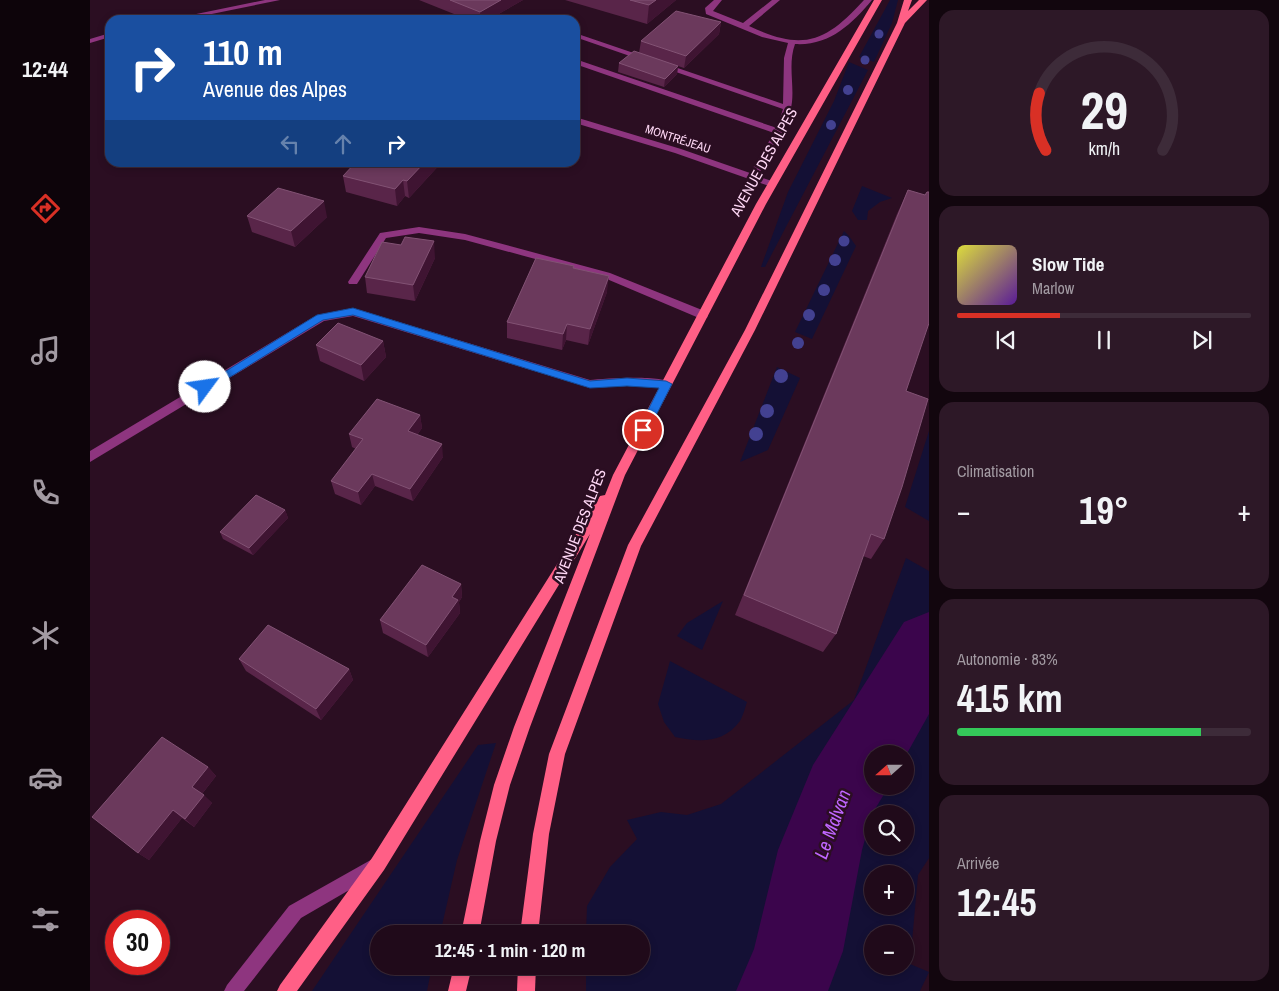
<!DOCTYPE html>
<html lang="fr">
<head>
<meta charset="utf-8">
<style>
	:root { --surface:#200a1a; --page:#2d1827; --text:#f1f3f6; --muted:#a29aa2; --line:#3d2b39; --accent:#d93025 }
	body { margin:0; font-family:"Archivo Narrow",sans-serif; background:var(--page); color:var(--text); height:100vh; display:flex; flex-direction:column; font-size:19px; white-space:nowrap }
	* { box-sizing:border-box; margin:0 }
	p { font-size:16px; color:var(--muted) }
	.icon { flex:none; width:28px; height:28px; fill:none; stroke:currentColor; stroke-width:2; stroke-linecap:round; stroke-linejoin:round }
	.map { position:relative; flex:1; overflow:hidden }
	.sheet { display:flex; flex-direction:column; gap:10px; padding:10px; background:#12060e; width:350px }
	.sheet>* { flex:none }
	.top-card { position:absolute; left:15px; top:15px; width:475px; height:152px; border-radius:15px; box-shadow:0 2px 8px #0003,0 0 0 1px var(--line); background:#1a4fa0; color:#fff; overflow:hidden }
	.needle { width:32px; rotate:249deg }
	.buttons { position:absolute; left:774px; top:745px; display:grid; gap:10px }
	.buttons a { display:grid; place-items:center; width:50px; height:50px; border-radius:50%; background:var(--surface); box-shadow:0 2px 8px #0003,0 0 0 1px var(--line); font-size:25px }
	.speed { position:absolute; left:15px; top:910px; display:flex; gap:10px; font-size:25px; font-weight:700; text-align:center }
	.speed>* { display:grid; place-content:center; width:65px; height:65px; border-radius:50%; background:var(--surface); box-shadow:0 2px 8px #0003,0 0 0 1px var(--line); line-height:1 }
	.speed .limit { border:8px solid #d22; background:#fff; color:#111 }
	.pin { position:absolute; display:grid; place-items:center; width:42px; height:42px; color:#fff; margin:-21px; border:2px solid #fff; border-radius:50%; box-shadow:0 1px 5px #0007 }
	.me { position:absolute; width:55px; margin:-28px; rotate:59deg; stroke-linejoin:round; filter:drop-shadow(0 0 4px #0008) }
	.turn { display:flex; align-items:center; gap:18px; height:105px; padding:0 15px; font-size:22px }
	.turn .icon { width:65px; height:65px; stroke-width:2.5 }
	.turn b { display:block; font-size:35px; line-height:42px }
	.lanes { display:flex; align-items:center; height:48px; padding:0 15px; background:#0003; justify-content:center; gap:25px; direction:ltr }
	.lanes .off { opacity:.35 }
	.big { font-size:38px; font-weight:800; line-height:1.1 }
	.sheet .widget { flex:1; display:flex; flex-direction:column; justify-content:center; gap:8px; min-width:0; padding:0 18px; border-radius:15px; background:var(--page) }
	.sheet .dial { align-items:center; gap:0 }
	.dial svg { height:130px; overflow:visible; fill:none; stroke:var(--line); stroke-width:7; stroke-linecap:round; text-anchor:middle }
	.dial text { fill:var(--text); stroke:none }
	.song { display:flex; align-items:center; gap:15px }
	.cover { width:60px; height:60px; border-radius:8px; background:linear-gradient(135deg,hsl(60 70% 55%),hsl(270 70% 35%)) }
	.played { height:5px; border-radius:2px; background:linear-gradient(90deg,var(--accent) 35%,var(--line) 35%) }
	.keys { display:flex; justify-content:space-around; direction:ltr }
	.heat { display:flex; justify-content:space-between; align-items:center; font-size:28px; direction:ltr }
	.charge { height:8px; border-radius:4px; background:linear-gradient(90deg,#34c759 83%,var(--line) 0) }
	.trip { position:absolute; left:280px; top:925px; width:280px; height:50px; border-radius:25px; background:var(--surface); box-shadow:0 2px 8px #0003,0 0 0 1px var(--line); font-weight:800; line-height:50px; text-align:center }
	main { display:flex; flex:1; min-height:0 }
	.menu { display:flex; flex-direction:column; width:90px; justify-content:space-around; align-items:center; background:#0d040a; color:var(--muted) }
	.menu .icon { width:35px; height:35px }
	.menu .selected { color:var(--accent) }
	.menu b { font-size:22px; color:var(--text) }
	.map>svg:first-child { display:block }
</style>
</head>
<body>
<main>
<nav class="menu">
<b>12:44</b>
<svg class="icon selected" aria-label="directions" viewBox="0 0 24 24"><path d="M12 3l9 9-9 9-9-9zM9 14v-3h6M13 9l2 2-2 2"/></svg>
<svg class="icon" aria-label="music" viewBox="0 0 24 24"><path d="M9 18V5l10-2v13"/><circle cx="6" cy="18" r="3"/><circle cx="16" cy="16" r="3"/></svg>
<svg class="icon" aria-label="phone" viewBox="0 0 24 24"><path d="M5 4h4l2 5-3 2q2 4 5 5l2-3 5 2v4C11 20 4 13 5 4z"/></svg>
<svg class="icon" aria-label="climate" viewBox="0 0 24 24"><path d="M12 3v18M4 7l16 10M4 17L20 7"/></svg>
<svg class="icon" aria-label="car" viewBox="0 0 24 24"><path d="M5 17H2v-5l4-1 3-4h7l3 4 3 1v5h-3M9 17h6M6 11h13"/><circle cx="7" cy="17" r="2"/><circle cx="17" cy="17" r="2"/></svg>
<svg class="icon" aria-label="filters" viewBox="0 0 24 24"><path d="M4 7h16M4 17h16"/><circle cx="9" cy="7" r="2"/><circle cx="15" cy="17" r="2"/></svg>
</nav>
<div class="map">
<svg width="839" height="991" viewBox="0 0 839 991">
	<rect width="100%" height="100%" fill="#2b0e22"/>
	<g fill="#141035" fill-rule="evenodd">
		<path d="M800 0H808L802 23 784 62 769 57Z"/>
		<path d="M759 62 778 70 675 267H671L698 192 744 101Z"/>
		<path d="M772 186 802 198 790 202 778 211 777 220H768L762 211Z"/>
		<path d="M754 231 759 236 766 246 722 339 705 332Z"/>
		<path d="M687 367 710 378 678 450 650 462Z"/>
		<path d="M839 431V521L815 507Z"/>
		<path d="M816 558 839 571V858L828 875 820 964 839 972 830 991H496V966H551V934H496L497 906 520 867 547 839 537 820 571 812 597 815 631 804 764 700ZM782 754H815V786H782ZM782 814H815V846H782ZM782 874H815V906H782ZM782 934H815V966H782Z"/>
		<path d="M633 601 612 650 587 636 597 623Z"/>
		<path d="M580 661 657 702C655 708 653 716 650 721 633 744 609 742 585 737L574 722 568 704Z"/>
		<path d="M406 743 367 860 350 934H289V966H342L337 991H222L388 745Z"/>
	</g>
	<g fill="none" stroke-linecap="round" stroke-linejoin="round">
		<path fill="#3b054c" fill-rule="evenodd" d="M839 612V714L815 757V754H782V786H799L782 814 772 850 753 951 738 991H646L664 949 688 850 723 765 814 622Z"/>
		<g fill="#8e357f" fill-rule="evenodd">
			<path d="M175 0H190L92 20H77Z"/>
			<path d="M624 0H632L623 11 653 23 682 0H690L659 26C713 52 736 42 774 0H782C761 25 739 46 705 44 698 63 704 83 702 102 699 130 682 153 667 176L685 182V186H679L585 153 485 123V117L591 149 660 173 684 133 485 64V59L687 128 693 109 485 37V33L693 104 694 58 698 43 672 37 616 14 615 8Z"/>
			<path d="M20 33V37L0 43V39Z"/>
			<path d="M329 227 375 234 520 273 617 312 618 315 617 318H609L512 277 375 240 329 233 296 238 267 284H259L258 282 290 233Z"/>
			<path d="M263 308 500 380C514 379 574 374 582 384L576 388 537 386 500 388 263 316 234 321 0 462V451L227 315Z"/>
			<path d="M286 857 292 859 294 865 292 871 211 918 154 991H134L137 985 199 906Z"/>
		</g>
		<g fill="#ff5f86" fill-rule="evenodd">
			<path d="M784 0H792L676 204 535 475 440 727 420 785 406 841 389 934H371L390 841 404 785 424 727 500 534 294 870 207 991H187L190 985 282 858 510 496 515 495 523 475 666 204Z"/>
			<path d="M814 0H822L818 11 829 0H837L815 23 665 330 551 546 475 754 459 834 448 934H430L443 834 459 754 538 545 655 330 807 23Z"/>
			<path d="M364 966H382L376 991H358Z"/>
			<path d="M428 966H446L445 991H427Z"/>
		</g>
	</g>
	<g fill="#434191">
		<circle cx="789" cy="34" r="4.5"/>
		<circle cx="775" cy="60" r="4.5"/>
		<circle cx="758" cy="90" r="5"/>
		<circle cx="741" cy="125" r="5"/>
		<circle cx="754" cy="241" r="5.5"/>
		<circle cx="745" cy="260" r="6"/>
		<circle cx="734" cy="290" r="6"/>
		<circle cx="719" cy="315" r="6"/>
		<circle cx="708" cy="343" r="6"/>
		<circle cx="691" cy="376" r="7"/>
		<circle cx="677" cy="411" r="7"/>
		<circle cx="666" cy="434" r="7"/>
	</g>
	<g fill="#592549">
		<path d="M329 0H433L398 20H379Z"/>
		<path d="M475 0H586L557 24Z"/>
		<path d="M631 22 629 34 594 68 588 66 587 74 574 87 528 72 529 63 549 53 551 41Z"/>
		<path d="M352 162 319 198 315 196 307 206 256 192 253 176Z"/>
		<path d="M402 162H446L444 168Z"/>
		<path d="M818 190 816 391 794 539 781 559 773 556 746 634 733 652 645 615 807 214Z"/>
		<path d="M157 216 237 217 205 247 162 232Z"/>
		<path d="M345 258 325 301 277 293 275 277Z"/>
		<path d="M484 268 517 292 498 345 476 340 472 350 417 338V322Z"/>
		<path d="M293 341 296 357 274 381 230 361 226 345Z"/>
		<path d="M330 415 332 428 327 435 353 457 323 501 285 486 271 505 245 494 241 481 266 449 262 447 259 434Z"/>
		<path d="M195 510 198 518 163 555 133 539 130 532Z"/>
		<path d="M371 584 372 597 369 602 370 613 338 657 293 633 290 620Z"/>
		<path d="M149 659 259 669 263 680 231 720 156 671Z"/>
		<path d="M118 767 126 776 112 794 122 803 104 827 92 818 59 860 48 853Z"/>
	</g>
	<g fill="#3f1432">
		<path d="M411 0H433L398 20H390V12Z"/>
		<path d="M566 0H586L557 24 559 5Z"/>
		<path d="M631 22 629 34 594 68 596 56Z"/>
		<path d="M588 66 587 74 574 87 575 79Z"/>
		<path d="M335 162H352L319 198 317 181Z"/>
		<path d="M313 180 315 196 307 206 305 189Z"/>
		<path d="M234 201 237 217 205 247 201 231Z"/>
		<path d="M344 241 345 258 325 301 323 285Z"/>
		<path d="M519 276 517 292 498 345 500 329Z"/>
		<path d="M477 324 476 340 472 350 473 334Z"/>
		<path d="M293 341 296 357 274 381 271 365Z"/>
		<path d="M330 415 332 428 320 444 318 431Z"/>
		<path d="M352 444 353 457 323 501 320 489Z"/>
		<path d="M282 474 285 486 271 505 268 492Z"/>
		<path d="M195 510 198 518 163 555 159 548Z"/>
		<path d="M371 584 372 597 369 602 370 613 338 657 336 645 362 597Z"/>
		<path d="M259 669 263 680 231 720 226 709Z"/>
		<path d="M118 767 126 776 111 795 102 787Z"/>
		<path d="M114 795 122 803 104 827 95 819Z"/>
		<path d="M83 810 92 818 59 860 48 853Z"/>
	</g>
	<g fill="#6b395c" stroke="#825274">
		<path d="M360 0H411L390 12Z"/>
		<path d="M540 0H566L559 5Z"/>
		<path d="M586 11 631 22 596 56 551 41Z"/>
		<path d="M544 51 588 66 575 79 529 63Z"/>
		<path d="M266 162H335L317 181 313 180 305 189 253 176Z"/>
		<path d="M188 188 234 201 201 231 157 216Z"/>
		<path d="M818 190 835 195 837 192H839V323L816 391 838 399 812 487 794 539 781 534 746 634 654 595Z"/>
		<path d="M315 237 344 241 323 285 275 277 292 242 311 245Z"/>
		<path d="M446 258 484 266 483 268 519 276 500 329 477 324 473 334 417 322Z"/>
		<path d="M248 323 293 341 271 365 226 345Z"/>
		<path d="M287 399 330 415 318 431 352 444 320 489 282 474 268 492 241 481 273 439 259 434Z"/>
		<path d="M166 495 195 510 159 548 130 532Z"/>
		<path d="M332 565 371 584 362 597 368 600 336 645 290 620Z"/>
		<path d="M178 625 259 669 226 709 149 659Z"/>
		<path d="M72 737 118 767 102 787 114 795 95 819 83 810 48 853 2 817Z"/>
	</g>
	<path fill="#1a73e8" stroke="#114b97" d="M263 308 500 381 537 378 576 381 582 384 557 433 553 434 548 430 569 388 537 386 500 388 263 315 233 320 119 390H112L110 387 227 315Z"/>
	<g text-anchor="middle" stroke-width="5" stroke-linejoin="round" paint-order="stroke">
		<g font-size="12" fill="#ffd8f6" stroke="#2b0e22">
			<text transform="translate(588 139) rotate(18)" y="4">MONTRÉJEAU</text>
		</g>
		<g font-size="15" fill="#ffd8f6" stroke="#2b0e22">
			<text transform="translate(674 162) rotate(-61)" y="5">AVENUE DES ALPES</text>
			<text transform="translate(490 526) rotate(-69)" y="5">AVENUE DES ALPES</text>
		</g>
		<g font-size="19" font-style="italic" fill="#c066ff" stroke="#2b0e22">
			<text transform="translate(742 824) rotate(-70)" y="7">Le Malvan</text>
		</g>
	</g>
</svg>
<div class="buttons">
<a><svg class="needle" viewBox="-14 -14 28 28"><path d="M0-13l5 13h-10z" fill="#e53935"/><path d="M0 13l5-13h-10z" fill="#a29aa2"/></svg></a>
<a><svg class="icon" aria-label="search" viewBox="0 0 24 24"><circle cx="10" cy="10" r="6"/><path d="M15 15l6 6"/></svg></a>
<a>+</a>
<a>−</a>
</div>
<div class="speed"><div class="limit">30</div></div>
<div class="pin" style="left:553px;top:430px;background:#d93025"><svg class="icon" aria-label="arrive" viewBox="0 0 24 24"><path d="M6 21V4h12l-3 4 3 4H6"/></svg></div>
<svg class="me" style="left:115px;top:387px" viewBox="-20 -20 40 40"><circle r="19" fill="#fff"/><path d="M0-13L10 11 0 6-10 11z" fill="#1a73e8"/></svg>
<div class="trip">12:45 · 1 min · 120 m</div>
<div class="top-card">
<div class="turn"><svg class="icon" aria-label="right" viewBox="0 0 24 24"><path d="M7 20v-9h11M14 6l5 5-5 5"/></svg><div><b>110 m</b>Avenue des Alpes</div></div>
<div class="lanes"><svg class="icon off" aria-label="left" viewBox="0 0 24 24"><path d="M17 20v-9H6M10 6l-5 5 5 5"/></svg><svg class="icon off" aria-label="ahead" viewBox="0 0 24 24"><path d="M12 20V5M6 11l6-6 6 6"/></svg><svg class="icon" aria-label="right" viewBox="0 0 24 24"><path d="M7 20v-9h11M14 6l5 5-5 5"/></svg></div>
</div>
</div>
<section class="sheet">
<div class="widget dial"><svg viewBox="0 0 100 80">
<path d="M14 69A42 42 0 1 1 86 69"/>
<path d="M14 69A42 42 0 0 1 10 34" stroke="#d93025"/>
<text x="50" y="56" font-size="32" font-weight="700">29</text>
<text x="50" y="72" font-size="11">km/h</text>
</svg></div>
<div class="widget">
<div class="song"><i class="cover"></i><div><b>Slow Tide</b><p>Marlow</p></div></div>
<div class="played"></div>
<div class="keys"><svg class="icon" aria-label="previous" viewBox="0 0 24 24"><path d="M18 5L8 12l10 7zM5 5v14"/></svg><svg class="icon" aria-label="pause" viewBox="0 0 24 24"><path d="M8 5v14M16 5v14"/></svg><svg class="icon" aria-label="next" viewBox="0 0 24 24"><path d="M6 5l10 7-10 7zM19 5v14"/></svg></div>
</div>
<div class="widget"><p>Climatisation</p>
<div class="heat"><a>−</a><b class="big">19°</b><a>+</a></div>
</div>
<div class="widget"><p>Autonomie · 83%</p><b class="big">415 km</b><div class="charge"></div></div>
<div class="widget"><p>Arrivée</p><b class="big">12:45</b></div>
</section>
</main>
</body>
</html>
